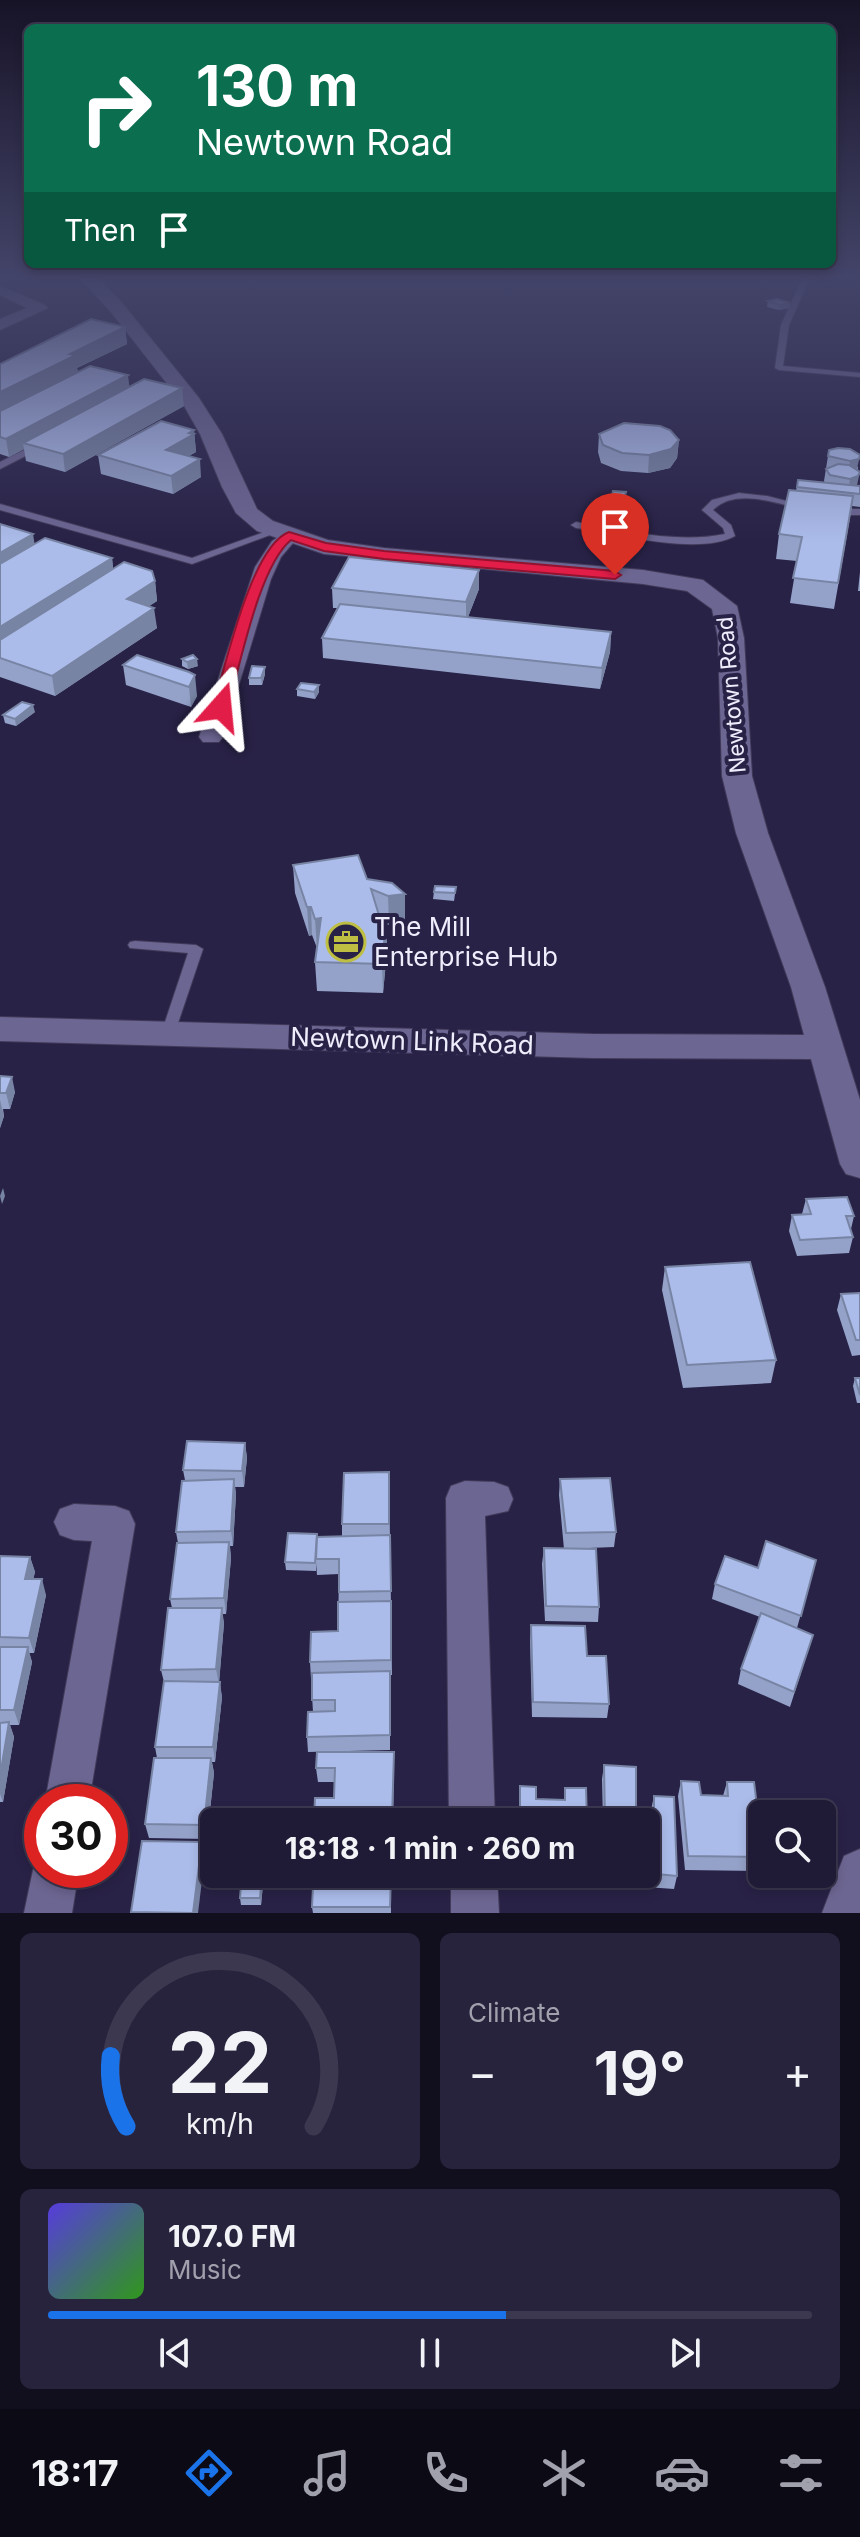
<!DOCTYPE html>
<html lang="en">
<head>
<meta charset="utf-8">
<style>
	:root { --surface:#1f1a35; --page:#27233d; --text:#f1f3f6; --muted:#a1a1ad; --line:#3c3850; --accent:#1a73e8 }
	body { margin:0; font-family:Inter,sans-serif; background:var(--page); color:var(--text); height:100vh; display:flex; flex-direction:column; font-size:30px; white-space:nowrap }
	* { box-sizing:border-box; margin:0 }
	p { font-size:26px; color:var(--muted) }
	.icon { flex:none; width:44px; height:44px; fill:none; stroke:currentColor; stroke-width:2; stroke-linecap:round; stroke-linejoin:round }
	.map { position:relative; height:1913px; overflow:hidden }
	.panel { display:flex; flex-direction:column; gap:20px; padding:20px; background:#110e1d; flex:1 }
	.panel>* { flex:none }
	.top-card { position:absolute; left:24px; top:24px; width:812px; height:244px; border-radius:12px; box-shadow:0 4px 12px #0003,0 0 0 2px var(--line); background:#0b6e4f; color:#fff; overflow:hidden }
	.buttons { position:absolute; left:748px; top:1800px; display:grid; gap:16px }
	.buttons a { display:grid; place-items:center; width:88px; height:88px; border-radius:12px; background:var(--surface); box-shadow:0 4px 12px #0003,0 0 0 2px var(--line); font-size:40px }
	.speed { position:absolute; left:24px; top:1784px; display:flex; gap:16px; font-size:40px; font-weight:700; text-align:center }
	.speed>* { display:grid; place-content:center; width:104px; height:104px; border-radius:50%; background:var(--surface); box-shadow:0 4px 12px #0003,0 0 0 2px var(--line); line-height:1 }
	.speed .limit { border:12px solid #d22; background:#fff; color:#111 }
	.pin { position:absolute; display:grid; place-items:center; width:68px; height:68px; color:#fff; margin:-82px -34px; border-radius:50% 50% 50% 0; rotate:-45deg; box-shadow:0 0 8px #0007 }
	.pin .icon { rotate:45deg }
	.me { position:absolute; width:88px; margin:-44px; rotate:18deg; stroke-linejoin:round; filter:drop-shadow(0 0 6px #0008) }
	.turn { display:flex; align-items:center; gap:28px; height:168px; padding:0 40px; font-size:36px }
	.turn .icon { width:104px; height:104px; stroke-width:2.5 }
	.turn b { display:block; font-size:56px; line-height:68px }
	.then { display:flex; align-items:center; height:76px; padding:0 40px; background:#0003; gap:16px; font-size:30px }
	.big { font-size:60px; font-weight:700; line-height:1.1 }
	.panel .tile { flex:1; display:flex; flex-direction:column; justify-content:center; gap:12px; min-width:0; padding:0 28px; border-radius:12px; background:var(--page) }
	.panel .dial { align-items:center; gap:0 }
	.dial svg { height:208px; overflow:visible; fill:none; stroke:var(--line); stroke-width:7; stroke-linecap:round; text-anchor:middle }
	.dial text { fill:var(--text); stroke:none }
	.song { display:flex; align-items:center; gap:24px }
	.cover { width:96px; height:96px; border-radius:12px; background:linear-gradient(135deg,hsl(250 70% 55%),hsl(110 70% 35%)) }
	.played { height:8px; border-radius:4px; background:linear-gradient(90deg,var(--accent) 60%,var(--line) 60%) }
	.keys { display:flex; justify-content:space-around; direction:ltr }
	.heat { display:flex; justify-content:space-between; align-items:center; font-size:44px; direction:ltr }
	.panel .tiles { flex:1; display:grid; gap:20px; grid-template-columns:1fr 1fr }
	.tile:last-child { grid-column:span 2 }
	.trip { position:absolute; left:200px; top:1808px; width:460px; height:80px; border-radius:12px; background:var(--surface); box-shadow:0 4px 12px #0003,0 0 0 2px var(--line); font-weight:700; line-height:80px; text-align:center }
	.menu { display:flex; height:128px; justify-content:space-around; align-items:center; background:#0c0a15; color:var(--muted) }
	.menu .icon { width:56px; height:56px }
	.menu .active { color:var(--accent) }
	.menu b { font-size:36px; color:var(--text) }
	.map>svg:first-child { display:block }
</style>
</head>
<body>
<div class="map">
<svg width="860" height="1913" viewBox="0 0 860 1913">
	<rect width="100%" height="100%" fill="#292247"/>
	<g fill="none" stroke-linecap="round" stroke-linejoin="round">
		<g stroke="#423b5a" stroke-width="2">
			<g id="service">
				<path d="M804 275H811L789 325 783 366 860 373V377L779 370 775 368 781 325Z"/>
				<path d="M38 443 42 446 41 448 0 469V462Z"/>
				<path d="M739 493 767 496 810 507 805 510C777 504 736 487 713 510L731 525 735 536C700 556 616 534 576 528L571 525 576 522C625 530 675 544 725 534L723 528 702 510 712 500Z"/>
				<path d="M0 504 192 558 273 529 281 531 192 564 0 510Z"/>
				<path d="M860 509V515H834L829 512 834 509Z"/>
				<path d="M135 941 196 945 203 949 173 1038H163L161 1034 188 953 130 948 128 945 130 942Z"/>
			</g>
		</g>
		<g stroke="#423b5a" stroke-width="2">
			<g id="minor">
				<path d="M0 286 45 305 48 308 0 330V319L27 308 0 295Z"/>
				<path d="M289 530 299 536 281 557 271 579 223 737 219 742H203L199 737 255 567 272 541Z"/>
				<path d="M465 1481 494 1482 508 1487 513 1499 508 1511 485 1516 495 1822H449L446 1498 451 1486Z"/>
				<path d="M74 1504 115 1506 129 1511 135 1524 89 1802H45L92 1541 74 1540 60 1535 54 1522 60 1509Z"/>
				<path d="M860 1849V1913H822L844 1856Z"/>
				<path d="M42 1853V1870H79L72 1913H24L33 1870Z"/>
				<path d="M451 1874H497L499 1913H451Z"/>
			</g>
		</g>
		<g stroke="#423b5a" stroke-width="2">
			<path id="tertiary" d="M77 275H95L123 304 199 398 222 434 257 509 273 521 328 540 384 548 643 570 703 580 737 606 744 638 752 776 768 833 825 987 860 1100V1178L846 1174 840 1164 811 1059 592 1058 0 1041V1017L592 1034 804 1035 791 987 736 833 722 776 718 638 712 609 687 591 643 584 324 554 257 531 236 513 222 487 200 434 183 404 111 312Z"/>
		</g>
		<use href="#service" fill="#6c6692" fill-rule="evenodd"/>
		<use href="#minor" fill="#6c6692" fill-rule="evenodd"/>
		<use href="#tertiary" fill="#6c6692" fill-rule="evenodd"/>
	</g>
	<g fill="#94a2c9">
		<path d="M768 301 790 303 789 308 779 310 767 307Z"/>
		<path d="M125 327 127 344 77 368 78 372 129 387 184 406 65 472 26 461 24 449 9 457 0 454V364Z"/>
		<path d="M194 430 196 452 189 456 201 477 173 494 101 474 98 455Z"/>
		<path d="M599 434 679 440 677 458 670 468 648 473 621 471 601 463 598 452Z"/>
		<path d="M838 448 858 467 857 486H860V507L852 506 834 609 790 603 797 561 776 559 779 534 796 491 798 480 825 483 824 481 828 456Z"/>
		<path d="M626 492 624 506 610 505 611 498Z"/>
		<path d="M0 524 34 544 112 558 113 569 155 581 157 601 149 606 157 628 55 696 0 677Z"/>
		<path d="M860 572V591H858Z"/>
		<path d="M332 588 479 589 468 617 611 632 610 652 600 689 323 658 322 638 337 608H333Z"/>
		<path d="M182 659 198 666 188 669 182 666Z"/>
		<path d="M123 665 189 672 197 696 191 707 126 685Z"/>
		<path d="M265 674 262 685H249V678Z"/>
		<path d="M319 685V692L315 699 297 696V689Z"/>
		<path d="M35 712 16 726 5 723 3 715Z"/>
		<path d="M293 865 367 879 405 894V923L389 925 386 924 387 951 383 993 317 991 315 962 317 948 312 935 309 936 295 893Z"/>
		<path d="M456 887 454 901 433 899 434 892Z"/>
		<path d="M0 1076 15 1092 10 1109H3L4 1116 0 1128Z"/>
		<path d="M806 1199 854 1216 851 1229 853 1237 849 1253 797 1256 789 1231 792 1215 802 1214Z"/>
		<path d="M665 1267 776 1360 771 1383 683 1388 662 1290Z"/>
		<path d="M860 1293V1355L852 1356 837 1310 841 1294Z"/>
		<path d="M855 1378H860V1403H857L853 1386Z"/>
		<path d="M245 1443 247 1458 244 1487H235L236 1494 233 1546H230L231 1558 226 1614H222L224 1623 219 1682 222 1697 215 1762H212L214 1773 207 1839 149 1838 145 1824 157 1758 155 1747 164 1682 161 1670 172 1608 170 1599 178 1543 176 1532 185 1480 183 1470Z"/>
		<path d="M389 1472 392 1675H390V1750L308 1752 307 1737 313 1712 310 1662 338 1631 339 1574 317 1575 316 1563V1571L286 1570 285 1562 318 1537 342 1536V1524Z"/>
		<path d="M560 1479 616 1532 614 1547 564 1549 599 1607 598 1622 545 1621 542 1564 544 1548 564 1549 559 1495Z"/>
		<path d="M0 1556 30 1557 35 1572 33 1579 46 1595 34 1653H29L32 1662 19 1725H10L14 1737 3 1802H0Z"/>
		<path d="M816 1560 797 1628 813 1635 790 1707 738 1684 741 1669 760 1617 712 1599 715 1584 758 1568Z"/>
		<path d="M531 1625 587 1656 609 1704 607 1718 532 1717 530 1640Z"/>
		<path d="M604 1765 636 1809 651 1810 654 1796 677 1876 674 1889 604 1884V1874H646V1822H603L602 1779Z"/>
		<path d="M394 1766 393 1822H315V1798H334V1782H318L316 1768Z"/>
		<path d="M681 1781 701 1795 723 1796 727 1782 762 1847V1861L759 1871 685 1870 678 1796Z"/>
		<path d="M264 1874 261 1905H241L240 1898Z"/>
		<path d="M391 1874V1913H313L312 1907 328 1887Z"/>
		<path d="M519 1874H588L587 1879 519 1876Z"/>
	</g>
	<g fill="#7884a4">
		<path d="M790 303 789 308 779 310 780 305Z"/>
		<path d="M125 327 127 344 77 368 78 372 0 411V392L70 354Z"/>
		<path d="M128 375 130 392 23 443 24 449 9 457 6 439Z"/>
		<path d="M182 388 184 406 65 472 63 454Z"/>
		<path d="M194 430 196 452 168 468 166 450Z"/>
		<path d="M679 440 677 458 670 468 648 473 649 455Z"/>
		<path d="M860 456 856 472 848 474 850 461Z"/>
		<path d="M200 459 201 477 173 494 171 476Z"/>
		<path d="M860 472 856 489 848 491 850 479Z"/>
		<path d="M33 534 36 553 0 574V553Z"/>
		<path d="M112 558 114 577 0 650V627Z"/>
		<path d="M479 570V589L466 622V602Z"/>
		<path d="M155 581 157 601 130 619 127 599Z"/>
		<path d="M154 608 157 628 55 696 52 676Z"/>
		<path d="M611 632 610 652 600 689 602 668Z"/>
		<path d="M197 659 198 666 188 669 187 662Z"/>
		<path d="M265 667V674L262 685 261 678Z"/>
		<path d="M195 675 197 696 191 707 189 687Z"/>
		<path d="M319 685V692L315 699 314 692Z"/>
		<path d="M33 705 35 712 16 726 15 719Z"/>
		<path d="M405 894V923L389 925 388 896Z"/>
		<path d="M307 907H311L312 935 309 936Z"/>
		<path d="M321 918 317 948 315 919Z"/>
		<path d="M386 922 387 951 383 993 382 964Z"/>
		<path d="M12 1077 15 1092 10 1109 6 1093Z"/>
		<path d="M0 1100 4 1116 0 1128Z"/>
		<path d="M3 1188 5 1196 2 1204 0 1196Z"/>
		<path d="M245 1443 247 1458 244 1487 242 1471Z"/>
		<path d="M234 1479 236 1494 233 1546 231 1531Z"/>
		<path d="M229 1542 231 1558 226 1614 224 1598Z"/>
		<path d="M30 1557 35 1572 30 1594 25 1579Z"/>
		<path d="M42 1579 46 1595 34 1653 29 1638Z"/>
		<path d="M222 1608 224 1623 219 1684 216 1669Z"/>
		<path d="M28 1647 32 1662 19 1725 14 1710Z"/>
		<path d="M220 1682 222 1697 215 1762 213 1747Z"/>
		<path d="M9 1722 14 1737 3 1802 0 1794V1776Z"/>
		<path d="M211 1758 214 1773 207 1839 204 1825Z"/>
		<path d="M202 1842 205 1856 198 1913H193Z"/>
		<path d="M262 1874H264L261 1905 260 1898Z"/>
	</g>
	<g fill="#acbcea" stroke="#7884a4" stroke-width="2">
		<path d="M777 299 790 303 780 305 768 301Z"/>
		<path d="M91 319 125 327 70 354 76 355 0 392V364Z"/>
		<path d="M90 366 128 375 6 439 0 437V411Z"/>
		<path d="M144 379 182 388 63 454 23 443Z"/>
		<path d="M161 421 194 430 189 433 194 434 166 450 200 459 171 476 98 455Z"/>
		<path d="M624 423 660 426 670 430 679 440 671 449 649 455 622 453 603 445 599 434Z"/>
		<path d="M838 448 850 449 860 455 859 459 850 461 828 456 829 450Z"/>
		<path d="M838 464 849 465 860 472 858 476 850 479 830 475 826 469Z"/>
		<path d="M798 480 860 486V494L797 487Z"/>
		<path d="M789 490 853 496 838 583 793 578 802 537 779 534Z"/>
		<path d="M613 491 626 492 624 499 611 498Z"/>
		<path d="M0 524 33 534 0 553Z"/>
		<path d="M45 538 112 558 0 627V564Z"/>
		<path d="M349 557 479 570 466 602 332 588Z"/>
		<path d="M124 562 152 571 155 581 127 599 154 608 52 676 0 658V640Z"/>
		<path d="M340 604 611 632 602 668 322 638Z"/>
		<path d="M137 655 189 672 195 675 189 687 123 665Z"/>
		<path d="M193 655 197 659 187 662 182 659Z"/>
		<path d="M252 666 265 667 261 678H249Z"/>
		<path d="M301 683 319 685 314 692 297 689Z"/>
		<path d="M22 702 33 705 15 719 3 715Z"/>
		<path d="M358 855 367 879 392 883 405 894 388 896 371 889 381 922H386L382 964 315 962 321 918 315 919 311 907H307L293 865Z"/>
		<path d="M435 886 456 887 455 893 434 892Z"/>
		<path d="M0 1076 12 1077 6 1093H0Z"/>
		<path d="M847 1197 854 1216H846L853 1237 800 1240 792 1215 811 1214 806 1199Z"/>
		<path d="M750 1262 776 1360 687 1365 665 1267Z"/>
		<path d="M860 1293V1340H856L841 1294Z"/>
		<path d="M855 1378H860V1395Z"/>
		<path d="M187 1441 245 1443 242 1471 183 1470Z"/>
		<path d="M389 1472V1524H342L344 1473Z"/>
		<path d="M610 1478 616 1532 566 1533 560 1479Z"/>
		<path d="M234 1479 231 1531 176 1532 182 1481Z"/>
		<path d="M288 1533 317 1534 315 1563 285 1562Z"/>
		<path d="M390 1535 391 1591 339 1592V1559H316L317 1537Z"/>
		<path d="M766 1541 816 1560 801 1616 715 1584 725 1556 758 1568Z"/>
		<path d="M229 1542 224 1598 170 1599 177 1543Z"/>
		<path d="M544 1548 596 1549 599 1607 546 1606Z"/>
		<path d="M0 1556 30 1557 25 1579H42L29 1638 0 1637Z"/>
		<path d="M391 1601V1660L310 1662 311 1632 338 1631V1602Z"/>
		<path d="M168 1608H222L216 1669 161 1670Z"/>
		<path d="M761 1613 813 1635 794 1692 741 1669Z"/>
		<path d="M531 1625 585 1626 587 1656H606L609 1704 533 1702Z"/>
		<path d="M0 1647H28L14 1710H0Z"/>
		<path d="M390 1671V1735L307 1737 308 1712 335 1711V1700H312V1673Z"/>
		<path d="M164 1681 220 1682 213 1747H155Z"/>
		<path d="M9 1722 0 1776V1723Z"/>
		<path d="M317 1752H394L392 1819H314L315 1798H334L335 1768H316Z"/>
		<path d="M154 1758H211L204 1825 145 1824Z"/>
		<path d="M604 1765 636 1767V1809L654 1810V1796L674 1797 677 1876 646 1873V1822H605Z"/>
		<path d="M681 1781 699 1782 701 1795 728 1796 727 1782H754L762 1847V1857L688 1856Z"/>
		<path d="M520 1786 536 1787V1799L565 1800V1788H586L587 1822H520Z"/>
		<path d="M142 1841 202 1842 193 1913 131 1912Z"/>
		<path d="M242 1874H262L260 1898H240Z"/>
		<path d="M328 1874H391L390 1907H312L313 1887H328Z"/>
	</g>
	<linearGradient id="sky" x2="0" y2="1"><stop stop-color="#171327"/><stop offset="0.51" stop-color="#434469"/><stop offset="1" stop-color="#434469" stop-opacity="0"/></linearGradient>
	<rect width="860" height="543" fill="url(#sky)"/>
	<path fill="#e11d48" stroke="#92132f" stroke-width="2" d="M289 532 326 543 384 551 615 571 621 575 615 579 384 559 324 551 291 540C259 566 240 666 228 707L221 712 216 711 213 707C225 668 251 546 289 532Z"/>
	<defs>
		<g id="office-ring" transform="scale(2)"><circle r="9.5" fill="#292247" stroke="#bebf42" stroke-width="1.5"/><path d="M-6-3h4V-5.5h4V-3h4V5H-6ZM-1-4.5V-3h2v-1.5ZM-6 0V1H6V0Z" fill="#bebf42"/></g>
	</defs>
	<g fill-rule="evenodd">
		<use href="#office-ring" x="346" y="942"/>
	</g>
	<g text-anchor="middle" stroke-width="8" stroke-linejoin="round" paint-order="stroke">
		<g font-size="22" fill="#eeedfc" stroke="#292247">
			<text transform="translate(731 695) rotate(-95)" y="8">Newtown Road</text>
		</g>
		<g font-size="26" fill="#eeedfc" stroke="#292247" text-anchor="start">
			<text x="374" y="936">The Mill<tspan x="374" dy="30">Enterprise Hub</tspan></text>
		</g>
		<g font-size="26" fill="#eeedfc" stroke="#292247">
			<text transform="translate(412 1041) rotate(2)" y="9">Newtown Link Road</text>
		</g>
	</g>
</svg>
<div class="buttons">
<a><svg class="icon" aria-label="search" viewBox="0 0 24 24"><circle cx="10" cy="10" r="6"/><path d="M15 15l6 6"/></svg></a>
</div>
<div class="speed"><div class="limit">30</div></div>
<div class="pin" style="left:615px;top:575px;background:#d93025"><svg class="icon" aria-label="arrive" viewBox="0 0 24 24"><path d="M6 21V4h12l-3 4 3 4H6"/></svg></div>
<svg class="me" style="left:221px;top:707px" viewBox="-20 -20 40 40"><path d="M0-17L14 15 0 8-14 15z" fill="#e11d48" stroke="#fff" stroke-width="4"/></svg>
<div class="trip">18:18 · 1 min · 260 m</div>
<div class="top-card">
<div class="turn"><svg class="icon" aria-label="right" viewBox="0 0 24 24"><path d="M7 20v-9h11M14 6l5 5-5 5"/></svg><div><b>130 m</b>Newtown Road</div></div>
<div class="then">Then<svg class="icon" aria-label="arrive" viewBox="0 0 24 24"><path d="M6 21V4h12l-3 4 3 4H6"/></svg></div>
</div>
</div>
<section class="panel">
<div class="tiles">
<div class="tile dial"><svg viewBox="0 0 100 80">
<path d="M14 69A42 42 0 1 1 86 69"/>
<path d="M14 69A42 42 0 0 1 8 42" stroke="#1a73e8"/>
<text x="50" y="56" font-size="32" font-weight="700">22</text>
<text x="50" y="72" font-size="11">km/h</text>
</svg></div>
<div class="tile"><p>Climate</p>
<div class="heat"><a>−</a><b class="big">19°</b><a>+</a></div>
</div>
<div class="tile">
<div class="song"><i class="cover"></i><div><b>107.0 FM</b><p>Music</p></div></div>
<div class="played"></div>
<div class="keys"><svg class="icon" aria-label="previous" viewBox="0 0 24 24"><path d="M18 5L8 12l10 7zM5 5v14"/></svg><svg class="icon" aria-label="pause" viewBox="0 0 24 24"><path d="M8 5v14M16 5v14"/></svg><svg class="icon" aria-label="next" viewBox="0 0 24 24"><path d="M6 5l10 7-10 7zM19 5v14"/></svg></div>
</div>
</div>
</section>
<nav class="menu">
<b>18:17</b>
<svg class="icon active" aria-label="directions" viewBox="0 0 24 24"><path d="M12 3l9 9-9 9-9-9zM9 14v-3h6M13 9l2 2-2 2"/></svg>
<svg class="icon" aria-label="music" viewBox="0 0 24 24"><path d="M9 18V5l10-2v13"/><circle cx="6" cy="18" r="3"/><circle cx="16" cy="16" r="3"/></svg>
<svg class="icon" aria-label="phone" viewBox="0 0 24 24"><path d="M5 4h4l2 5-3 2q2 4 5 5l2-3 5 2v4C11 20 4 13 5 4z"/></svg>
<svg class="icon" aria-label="climate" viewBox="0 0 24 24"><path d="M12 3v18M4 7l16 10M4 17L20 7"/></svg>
<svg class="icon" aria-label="car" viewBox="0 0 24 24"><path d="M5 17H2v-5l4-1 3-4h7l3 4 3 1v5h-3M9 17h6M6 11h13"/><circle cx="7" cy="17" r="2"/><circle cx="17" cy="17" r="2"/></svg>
<svg class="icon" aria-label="filters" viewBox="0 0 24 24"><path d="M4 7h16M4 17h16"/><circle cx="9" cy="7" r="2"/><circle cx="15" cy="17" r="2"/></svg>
</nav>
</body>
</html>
